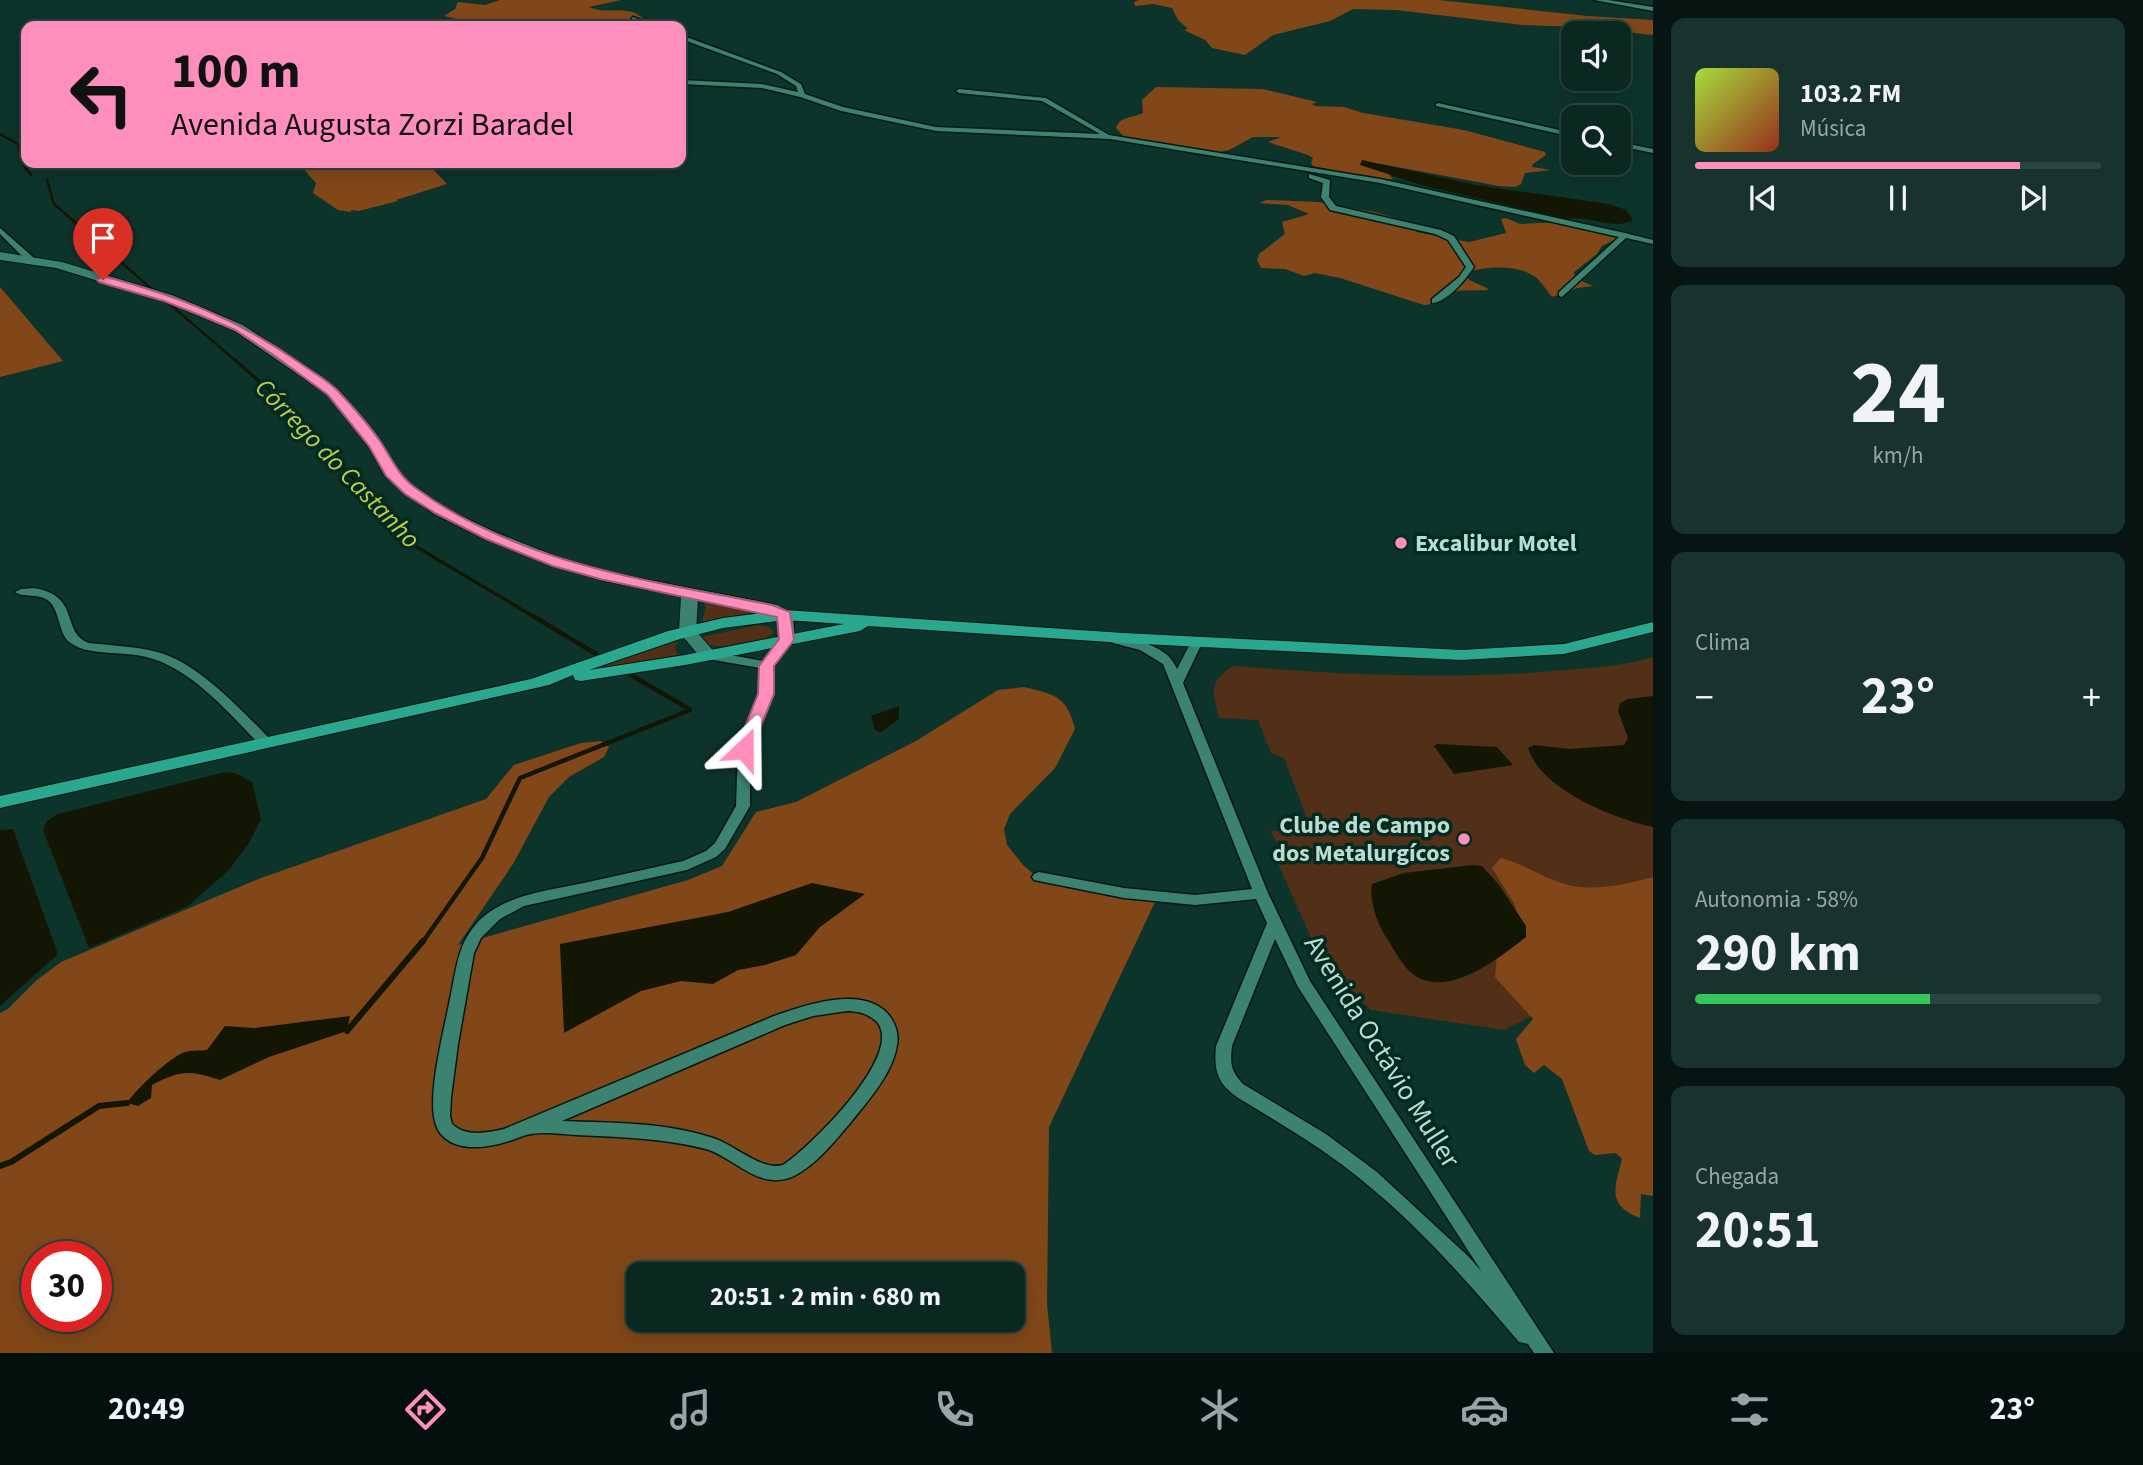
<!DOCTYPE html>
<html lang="pt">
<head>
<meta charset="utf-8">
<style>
	:root { --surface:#0a2720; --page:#18332d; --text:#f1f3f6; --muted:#99a5a5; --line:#2a443e; --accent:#fe8ebc }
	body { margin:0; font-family:"Source Sans 3",sans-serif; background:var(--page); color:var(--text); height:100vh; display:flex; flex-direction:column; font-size:26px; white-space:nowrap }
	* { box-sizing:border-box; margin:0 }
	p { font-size:23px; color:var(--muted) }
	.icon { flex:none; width:38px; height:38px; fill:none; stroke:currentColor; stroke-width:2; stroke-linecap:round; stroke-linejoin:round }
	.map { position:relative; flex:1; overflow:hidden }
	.drawer { display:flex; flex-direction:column; gap:18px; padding:18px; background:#061512; width:490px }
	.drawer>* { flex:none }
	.banner { position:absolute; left:21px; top:21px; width:665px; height:147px; border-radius:14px; box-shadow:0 4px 18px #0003,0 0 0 2px var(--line); background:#fe8ebc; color:#111; overflow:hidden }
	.tools { position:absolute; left:1561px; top:21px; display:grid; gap:14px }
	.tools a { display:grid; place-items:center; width:70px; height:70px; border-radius:14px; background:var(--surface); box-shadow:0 4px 18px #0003,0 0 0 2px var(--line); font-size:35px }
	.speed { position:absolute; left:21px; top:1241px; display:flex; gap:14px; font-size:35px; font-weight:700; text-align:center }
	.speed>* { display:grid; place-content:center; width:91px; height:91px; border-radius:50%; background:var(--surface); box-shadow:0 4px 18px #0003,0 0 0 2px var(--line); line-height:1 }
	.speed .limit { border:10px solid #d22; background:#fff; color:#111 }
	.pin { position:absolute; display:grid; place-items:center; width:60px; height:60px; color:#fff; margin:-72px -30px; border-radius:50% 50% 50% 0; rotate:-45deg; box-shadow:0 0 7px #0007 }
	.pin .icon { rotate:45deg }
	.me { position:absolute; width:77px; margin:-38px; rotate:23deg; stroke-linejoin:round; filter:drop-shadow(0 0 5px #0008) }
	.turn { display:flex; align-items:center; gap:24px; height:147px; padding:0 35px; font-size:32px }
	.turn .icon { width:91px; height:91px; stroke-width:2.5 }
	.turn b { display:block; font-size:49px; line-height:60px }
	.big { font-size:52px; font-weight:700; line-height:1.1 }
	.drawer .widget { flex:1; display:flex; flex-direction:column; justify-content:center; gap:10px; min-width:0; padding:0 24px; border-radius:14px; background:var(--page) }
	.drawer .dial { align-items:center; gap:0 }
	.dial b { font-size:91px; line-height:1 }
	.song { display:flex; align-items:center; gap:21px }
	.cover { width:84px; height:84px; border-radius:10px; background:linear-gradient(135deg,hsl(80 70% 55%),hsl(10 70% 35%)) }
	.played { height:7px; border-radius:4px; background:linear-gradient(90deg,var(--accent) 80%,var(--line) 80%) }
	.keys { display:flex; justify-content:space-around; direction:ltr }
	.heat { display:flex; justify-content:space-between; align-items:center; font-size:38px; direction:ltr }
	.charge { height:10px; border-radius:5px; background:linear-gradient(90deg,#34c759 58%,var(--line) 0) }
	.trip { position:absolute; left:626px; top:1262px; width:399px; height:70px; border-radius:14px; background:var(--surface); box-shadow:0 4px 18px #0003,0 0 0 2px var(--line); font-weight:700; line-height:70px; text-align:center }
	.tab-bar { display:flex; height:112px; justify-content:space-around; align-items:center; background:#04100d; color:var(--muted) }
	.tab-bar .icon { width:49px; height:49px }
	.tab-bar .current { color:var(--accent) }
	.tab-bar b { font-size:32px; color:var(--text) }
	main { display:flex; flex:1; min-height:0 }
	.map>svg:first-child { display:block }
</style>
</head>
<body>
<main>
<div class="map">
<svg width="1653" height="1353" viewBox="0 0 1653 1353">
	<rect width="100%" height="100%" fill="#0d342b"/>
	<g fill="#523017">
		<path d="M704 603 757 612 702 622 706 607Z"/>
		<path d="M758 625 769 627 774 632C765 645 714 650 701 643L702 637Z"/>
		<path d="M679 641 675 647 677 653 684 657 581 670Z"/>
		<path d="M1653 657V954L1504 1030 1371 1010 1326 971 1272 850 1280 846 1270 831H1312L1284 758 1271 753 1258 720 1219 718C1213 691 1207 683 1233 666 1340 674 1446 680 1553 671 1587 668 1621 667 1653 657Z"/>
	</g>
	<g fill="#814719" fill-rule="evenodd">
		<path d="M500 0H621L589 7C611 17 634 0 648 26H503L483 25 444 16 455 9 458 2 485 5Z"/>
		<path d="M1139 0H1439L1588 16 1653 20V35L1580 27 1523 25 1396 10 1353 9 1330 21 1273 35 1245 55 1212 48 1205 40 1184 30 1188 29 1178 20 1172 8 1153 4 1135 6 1134 2Z"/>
		<path d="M1156 87 1263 89 1317 102 1312 104 1315 106 1344 107 1363 113 1464 130 1545 152 1546 155 1533 164 1532 167 1551 170 1525 173 1521 184 1515 187 1499 186 1381 164 1393 179 1383 181 1313 166 1311 163 1313 158 1308 155 1268 142 1281 137H1253L1229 150 1215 153 1124 137 1116 128C1120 116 1133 118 1143 113L1142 100Z"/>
		<path d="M298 163H427L447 184 396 200 398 201 359 211 351 210V212L338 210 313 193 316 183Z"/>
		<path d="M1267 200 1318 202 1374 212 1399 219 1417 232 1469 242 1506 233 1501 219 1506 218 1520 224 1561 222 1622 236 1602 246 1597 254 1574 272 1575 278 1593 286 1577 288 1552 297C1547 291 1541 281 1534 276 1516 264 1482 266 1463 274L1471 281 1487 288 1488 290C1469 291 1445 287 1433 304L1424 305 1340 278 1315 273 1304 276 1285 269 1261 268 1257 260 1259 254 1285 234 1282 222 1309 214 1288 205 1259 203Z"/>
		<path d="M0 287 63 361 0 377Z"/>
		<path d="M1024 687C1054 694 1067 696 1075 729L1055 768 1010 814 1004 829 1007 845 1023 865 1043 882 1156 900 1049 1127 1047 1304 1052 1353H0V1013L8 1009 37 980 61 962 261 878 486 799 514 765 581 743 601 741 609 747 604 757 569 777 549 797 513 864 458 945 688 880 722 866 756 812 796 802 916 741 998 690ZM37 1256H96V1316H37ZM639 1274H1013V1320H639Z"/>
		<path d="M1501 858C1521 863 1537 874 1556 881 1588 894 1622 885 1653 877V1196L1641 1194 1640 1218C1606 1205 1615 1187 1622 1159L1616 1153 1595 1155 1589 1151 1562 1079 1544 1065 1534 1073 1525 1065 1516 1039 1533 1019 1495 977 1497 954 1517 915 1515 905 1492 868Z"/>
	</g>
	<g fill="#141604">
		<path d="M1362 160 1476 185 1609 204 1626 210 1633 220C1613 231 1590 215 1567 219L1425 186 1360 165Z"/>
		<path d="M1653 696V827C1614 819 1540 789 1528 748L1534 745 1569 749 1624 745 1628 738 1618 711 1620 703 1628 699Z"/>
		<path d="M899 706V719L880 733 875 730 871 716Z"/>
		<path d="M1437 744 1497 747 1513 765 1454 774 1434 746Z"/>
		<path d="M225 772 235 773 252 782 261 819 249 843 229 870 188 906 89 948 43 830 47 821 58 814Z"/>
		<path d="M13 829 58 954 0 1006V830Z"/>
		<path d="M1473 865 1482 866 1499 885 1526 926V937C1499 958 1449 999 1414 975 1403 967 1395 951 1388 940 1378 926 1369 901 1372 884L1404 873Z"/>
		<path d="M812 883 865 894 820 927 796 955 765 965 738 970 713 984 681 981 641 991 564 1033 560 944 728 912Z"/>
		<path d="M350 1016 347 1031 269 1057 220 1080C189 1070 181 1070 152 1085L151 1098 138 1106 127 1103C135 1090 170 1057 185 1052 191 1050 200 1051 207 1050L225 1026 254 1028Z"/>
	</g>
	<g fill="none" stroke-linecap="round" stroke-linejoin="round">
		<g stroke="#141604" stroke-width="2.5">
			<path d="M0 134 18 144 24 166 31 175"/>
			<path d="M47 180 54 204 153 290"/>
			<path d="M165 300 237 362"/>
		</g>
		<path stroke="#141604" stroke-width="3.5" d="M235 360 283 402 415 546 536 618"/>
		<g stroke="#141604" stroke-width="4.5">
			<path d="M533 616 596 654"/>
			<path d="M631 675 689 709"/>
			<path d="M422 943 482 858 520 778 690 710"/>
		</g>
		<g stroke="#141604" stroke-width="6">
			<path d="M347 1031 423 941"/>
			<path d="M0 1166 11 1162 99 1106 127 1103"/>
		</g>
		<g stroke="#041914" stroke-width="3">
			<g id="street">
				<path d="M1594 0H1608L1653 7V11Z"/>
				<path d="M633 17 653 25 654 26H646L631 20Z"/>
				<path d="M681 35 781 72 801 84 805 94 843 107 936 127 1100 134 1042 101 959 93 956 91 959 89 1046 98 1109 135 1380 179 1625 233 1653 240V244L1626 238 1562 297 1559 296V292L1619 237 1380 183 1110 139 936 131 841 111 800 97 762 88 681 84V80L762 84 798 92 796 86 777 74 681 39Z"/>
				<path d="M1438 103 1573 133V137L1436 106V104Z"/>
				<path d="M1619 142 1653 149V153L1619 146Z"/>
				<path d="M1309 174 1330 180 1329 197 1336 206 1441 230 1454 236 1474 267C1466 279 1447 303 1432 303V299L1459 277 1466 267 1448 240 1435 234 1330 210 1321 197 1323 183 1309 178Z"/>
				<path d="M0 228 33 257V261H27L0 234Z"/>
				<path d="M34 588C82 596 60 632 89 643 114 646 139 646 164 654 203 668 241 710 270 739L271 742 270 745H260C230 714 190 667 146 657 124 651 90 656 72 644 58 636 61 614 50 602 39 592 25 599 15 592L21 589Z"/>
				<path d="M787 636 793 640 772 665V694L750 749V806L725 849 716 857 687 870 524 906 500 919 481 938 474 953 458 1044 451 1097 450 1116 452 1124C466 1137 486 1133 504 1129L774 1016C806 1005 867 983 891 1018 896 1026 899 1035 897 1045 893 1073 868 1101 851 1122 835 1141 816 1165 794 1176 759 1192 736 1158 706 1149 663 1138 620 1137 576 1135 558 1134 538 1130 520 1137 498 1146 458 1156 440 1133 437 1129 435 1123 434 1117 429 1086 445 1026 451 994 454 980 456 964 461 950 465 938 473 926 483 917 510 894 550 890 584 883 617 876 650 868 683 861L706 851 715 843 736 806 738 749 760 694V668L708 659 702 655 708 651 763 661 783 637ZM847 1011C858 1011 869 1014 877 1022 905 1055 809 1148 783 1165 761 1171 735 1145 713 1138 665 1122 612 1123 562 1121L785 1025 813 1016Z"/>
				<path d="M1117 636C1139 641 1168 646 1177 669L1193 638 1197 637 1203 641 1183 683 1268 893 1310 981 1554 1353H1534L1528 1344 1519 1342C1471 1286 1422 1229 1364 1182 1327 1151 1286 1127 1245 1102 1220 1087 1213 1075 1216 1046L1267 923 1256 899 1195 905 1124 898 1034 880 1032 877 1034 874 1039 872 1124 888 1195 895 1252 889 1163 664 1140 650 1113 643 1111 640ZM1275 939 1298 987 1482 1272 1469 1257 1377 1172 1326 1134 1243 1084C1231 1071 1230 1064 1232 1046Z"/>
			</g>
		</g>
		<g stroke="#041914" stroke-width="2">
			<path id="secondary" d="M0 252 62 262 172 295 243 325 338 389 380 442 397 472 415 488 444 508 497 533 565 560 607 572 778 605 793 615 795 640 793 644H781L777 617 767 613 698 599 696 631 717 655 708 660 702 659 679 632 681 596 605 581 553 566 485 539 434 514 386 477 368 446 328 395 235 331 164 301 56 268 0 260Z"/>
		</g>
		<g stroke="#041914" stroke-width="2">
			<path id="primary" d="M785 610 1124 633 1461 650 1564 644 1653 622V632L1564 654 1461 660 1124 643 868 626 860 631 685 665 581 681 575 680 573 675 549 685 0 808V796L531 679 668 631 723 618ZM785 620 844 624 685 655 589 670 680 639 723 628Z"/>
		</g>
		<use href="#street" fill="#3b8271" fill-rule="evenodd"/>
		<use href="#secondary" fill="#3b8271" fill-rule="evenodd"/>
		<use href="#primary" fill="#29a88f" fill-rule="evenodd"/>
	</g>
	<path fill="#fe8ebc" stroke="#a55c7a" stroke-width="2" d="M103 276C178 296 236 318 300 363 312 372 328 380 338 391 353 407 370 426 382 444 393 462 400 477 417 489 520 564 651 581 772 605L790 612 794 640 774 666V694L750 753H738L736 749 758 694 759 666 779 639 777 617 600 579 553 566 486 539 435 513 405 494 386 476 369 446 328 395 275 356 235 330 197 314 164 301 99 282 97 280Z"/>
	<g fill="#fe8ebc" stroke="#022a21" stroke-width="2.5">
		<circle cx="1401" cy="543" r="7"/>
		<circle cx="1464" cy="839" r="7"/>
	</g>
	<g text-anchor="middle" stroke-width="7" stroke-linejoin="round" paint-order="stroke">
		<g font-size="24" font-weight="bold" fill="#badcd1" stroke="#022a21" text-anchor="start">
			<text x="1415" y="551">Excalibur Motel</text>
			<text x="1450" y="833" text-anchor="end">Clube de Campo<tspan x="1450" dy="28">dos Metalurgícos</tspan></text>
		</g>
		<g font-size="26" font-style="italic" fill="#bfce48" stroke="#022a21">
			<text transform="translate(338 463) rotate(46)" y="9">Córrego do Castanho</text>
		</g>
		<g font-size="28" fill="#badcd1" stroke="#022a21">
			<text transform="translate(1383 1051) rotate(58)" y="10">Avenida Octávio Muller</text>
		</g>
	</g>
</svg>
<div class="tools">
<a><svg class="icon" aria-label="sound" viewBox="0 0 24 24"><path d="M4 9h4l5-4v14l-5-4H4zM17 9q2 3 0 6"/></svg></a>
<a><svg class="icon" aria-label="search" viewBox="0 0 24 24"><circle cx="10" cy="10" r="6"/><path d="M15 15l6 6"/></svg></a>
</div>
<div class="speed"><div class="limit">30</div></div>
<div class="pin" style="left:103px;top:280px;background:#d93025"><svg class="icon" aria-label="arrive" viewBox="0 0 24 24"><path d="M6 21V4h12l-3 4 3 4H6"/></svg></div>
<svg class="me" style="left:744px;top:749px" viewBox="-20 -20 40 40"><path d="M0-17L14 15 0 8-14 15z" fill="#fe8ebc" stroke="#fff" stroke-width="4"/></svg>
<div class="trip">20:51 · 2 min · 680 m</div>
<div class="banner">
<div class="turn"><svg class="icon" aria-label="left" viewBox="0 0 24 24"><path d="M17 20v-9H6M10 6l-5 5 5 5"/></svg><div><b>100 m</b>Avenida Augusta Zorzi Baradel</div></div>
</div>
</div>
<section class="drawer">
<div class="widget">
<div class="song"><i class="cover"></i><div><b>103.2 FM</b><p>Música</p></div></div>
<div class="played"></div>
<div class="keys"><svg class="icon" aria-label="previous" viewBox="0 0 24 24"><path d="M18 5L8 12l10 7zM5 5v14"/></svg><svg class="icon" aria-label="pause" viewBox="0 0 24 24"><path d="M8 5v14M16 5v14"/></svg><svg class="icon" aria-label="next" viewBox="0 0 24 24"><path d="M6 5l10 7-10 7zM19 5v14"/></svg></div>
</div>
<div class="widget dial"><b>24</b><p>km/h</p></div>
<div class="widget"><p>Clima</p>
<div class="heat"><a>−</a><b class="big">23°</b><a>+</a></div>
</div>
<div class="widget"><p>Autonomia · 58%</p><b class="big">290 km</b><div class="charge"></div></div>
<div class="widget"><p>Chegada</p><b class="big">20:51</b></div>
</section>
</main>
<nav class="tab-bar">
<b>20:49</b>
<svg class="icon current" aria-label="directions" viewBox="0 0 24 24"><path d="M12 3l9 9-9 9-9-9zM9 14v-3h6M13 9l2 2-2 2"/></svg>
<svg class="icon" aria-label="music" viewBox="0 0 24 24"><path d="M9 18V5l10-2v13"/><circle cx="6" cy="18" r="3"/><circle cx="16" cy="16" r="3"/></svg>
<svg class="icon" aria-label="phone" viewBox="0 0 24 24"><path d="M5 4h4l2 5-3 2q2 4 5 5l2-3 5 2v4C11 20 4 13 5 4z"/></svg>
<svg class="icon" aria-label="climate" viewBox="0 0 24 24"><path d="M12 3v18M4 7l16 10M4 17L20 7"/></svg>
<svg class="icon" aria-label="car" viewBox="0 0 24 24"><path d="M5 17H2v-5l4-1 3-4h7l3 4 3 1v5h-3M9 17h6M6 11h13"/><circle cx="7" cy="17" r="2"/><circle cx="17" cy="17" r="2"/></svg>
<svg class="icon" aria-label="filters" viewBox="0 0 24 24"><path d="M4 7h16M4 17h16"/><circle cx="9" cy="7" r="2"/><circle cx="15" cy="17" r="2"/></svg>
<b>23°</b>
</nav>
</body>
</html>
